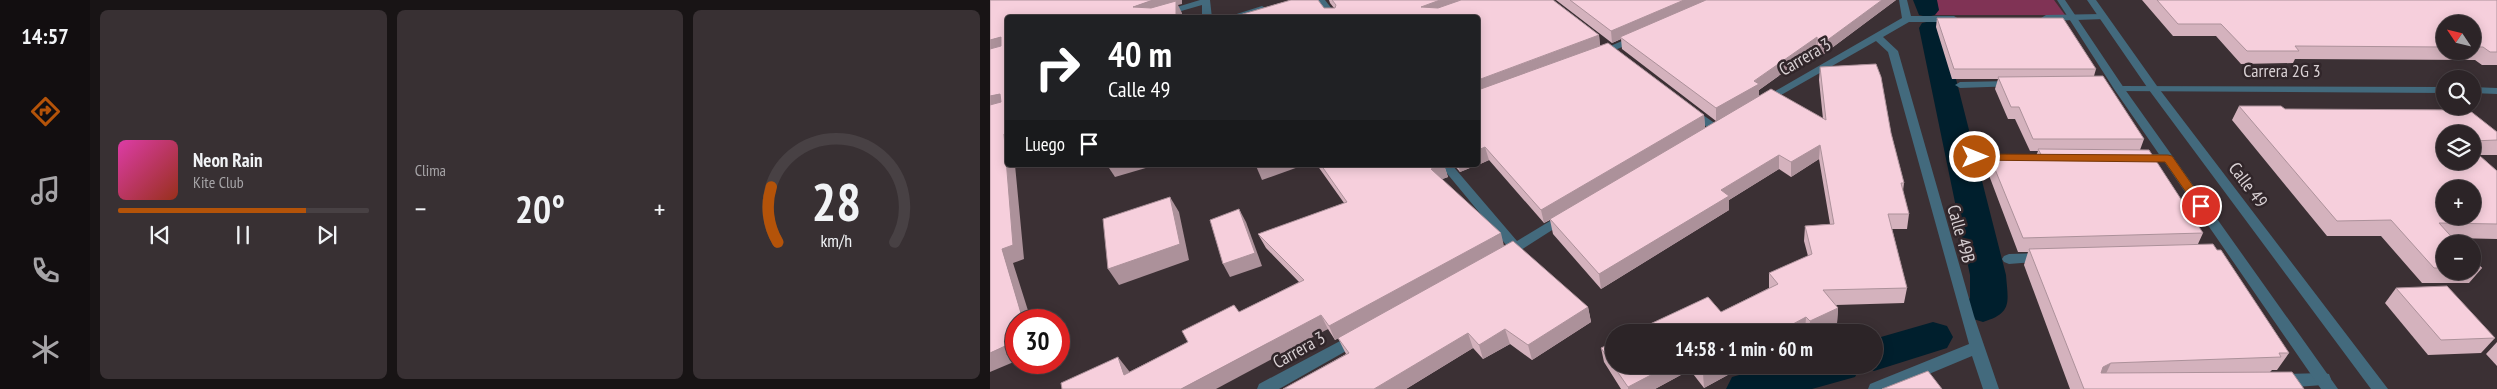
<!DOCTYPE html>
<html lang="es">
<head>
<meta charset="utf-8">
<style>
	:root { --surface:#2c2427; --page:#383033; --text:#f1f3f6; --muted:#a6a4a7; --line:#484144; --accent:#b45309 }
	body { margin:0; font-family:"PT Sans Narrow",sans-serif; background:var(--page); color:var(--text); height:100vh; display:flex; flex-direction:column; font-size:19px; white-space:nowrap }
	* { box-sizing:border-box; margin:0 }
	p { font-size:16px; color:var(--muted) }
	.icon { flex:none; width:28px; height:28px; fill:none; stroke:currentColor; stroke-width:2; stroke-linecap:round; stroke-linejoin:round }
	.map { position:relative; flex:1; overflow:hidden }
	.panel { display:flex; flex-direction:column; gap:10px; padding:10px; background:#181415; width:900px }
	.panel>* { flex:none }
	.guide { position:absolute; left:15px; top:15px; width:475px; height:152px; border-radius:5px; box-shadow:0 2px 12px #0003,0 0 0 1px var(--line); background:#202124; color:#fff; overflow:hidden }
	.needle { width:32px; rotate:305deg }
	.fabs { position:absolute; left:1446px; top:15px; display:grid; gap:10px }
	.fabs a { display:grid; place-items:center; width:45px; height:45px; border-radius:50%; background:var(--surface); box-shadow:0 2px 12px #0003,0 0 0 1px var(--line); font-size:25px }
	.speed { position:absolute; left:15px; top:309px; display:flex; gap:10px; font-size:25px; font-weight:700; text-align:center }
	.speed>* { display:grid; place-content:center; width:65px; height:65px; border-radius:50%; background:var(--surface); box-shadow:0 2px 12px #0003,0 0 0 1px var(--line); line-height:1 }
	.speed .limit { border:8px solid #d22; background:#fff; color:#111 }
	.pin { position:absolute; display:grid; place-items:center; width:42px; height:42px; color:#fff; margin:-21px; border:2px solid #fff; border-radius:50%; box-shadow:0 1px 5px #0007 }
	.me { position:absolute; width:55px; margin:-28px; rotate:90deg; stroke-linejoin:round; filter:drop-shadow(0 0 4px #0008) }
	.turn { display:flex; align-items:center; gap:18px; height:105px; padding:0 20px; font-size:22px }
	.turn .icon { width:65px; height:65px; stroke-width:2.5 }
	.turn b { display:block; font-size:35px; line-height:42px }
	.then { display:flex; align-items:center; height:48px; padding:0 20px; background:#0003; gap:10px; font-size:19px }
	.big { font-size:38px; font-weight:600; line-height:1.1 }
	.panel .card { flex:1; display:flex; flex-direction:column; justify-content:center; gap:8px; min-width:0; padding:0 18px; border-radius:8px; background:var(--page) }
	.panel .dial { align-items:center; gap:0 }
	.dial svg { height:130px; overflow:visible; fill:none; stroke:var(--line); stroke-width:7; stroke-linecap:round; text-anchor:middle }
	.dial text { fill:var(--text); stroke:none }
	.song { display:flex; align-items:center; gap:15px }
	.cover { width:60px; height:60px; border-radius:8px; background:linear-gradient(135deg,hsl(320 70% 55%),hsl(10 70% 35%)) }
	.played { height:5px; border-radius:2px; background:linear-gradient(90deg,var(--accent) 75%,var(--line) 75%) }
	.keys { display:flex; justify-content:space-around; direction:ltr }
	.heat { display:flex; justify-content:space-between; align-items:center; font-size:28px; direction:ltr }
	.panel .tiles { flex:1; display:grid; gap:10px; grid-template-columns:repeat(3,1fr) }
	.trip { position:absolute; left:615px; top:324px; width:278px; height:50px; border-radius:25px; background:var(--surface); box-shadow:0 2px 12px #0003,0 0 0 1px var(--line); font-weight:600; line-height:50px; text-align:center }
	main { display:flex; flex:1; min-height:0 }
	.menu { display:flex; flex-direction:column; width:90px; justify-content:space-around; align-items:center; background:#120e10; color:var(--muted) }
	.menu .icon { width:35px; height:35px }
	.menu .active { color:var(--accent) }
	.menu b { font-size:22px; color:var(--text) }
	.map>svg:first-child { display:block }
</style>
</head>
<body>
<main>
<nav class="menu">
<b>14:57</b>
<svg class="icon active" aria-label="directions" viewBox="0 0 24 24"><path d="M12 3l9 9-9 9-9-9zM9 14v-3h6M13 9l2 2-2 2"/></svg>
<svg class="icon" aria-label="music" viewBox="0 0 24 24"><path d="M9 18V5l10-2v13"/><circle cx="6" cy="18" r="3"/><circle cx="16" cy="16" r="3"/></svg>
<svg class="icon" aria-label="phone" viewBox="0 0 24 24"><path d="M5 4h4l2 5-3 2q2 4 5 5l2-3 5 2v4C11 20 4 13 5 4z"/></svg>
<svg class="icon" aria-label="climate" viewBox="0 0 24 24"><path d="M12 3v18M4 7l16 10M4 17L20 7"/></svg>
</nav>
<section class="panel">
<div class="tiles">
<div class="card">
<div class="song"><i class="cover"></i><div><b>Neon Rain</b><p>Kite Club</p></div></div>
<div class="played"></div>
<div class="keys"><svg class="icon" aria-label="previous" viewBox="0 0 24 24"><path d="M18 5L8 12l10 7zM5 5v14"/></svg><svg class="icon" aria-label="pause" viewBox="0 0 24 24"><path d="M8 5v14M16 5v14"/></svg><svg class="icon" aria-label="next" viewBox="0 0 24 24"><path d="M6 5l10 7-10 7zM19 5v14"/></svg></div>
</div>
<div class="card"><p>Clima</p>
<div class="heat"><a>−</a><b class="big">20°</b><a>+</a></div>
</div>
<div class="card dial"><svg viewBox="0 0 100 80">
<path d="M14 69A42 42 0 1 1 86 69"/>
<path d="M14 69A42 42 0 0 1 10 35" stroke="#b45309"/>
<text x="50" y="56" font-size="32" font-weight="700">28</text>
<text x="50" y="72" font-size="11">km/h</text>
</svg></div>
</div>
</section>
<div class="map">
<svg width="1507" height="389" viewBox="0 0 1507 389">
	<rect width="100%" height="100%" fill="#3b3034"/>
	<path fill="#803355" d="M940 0H1064L1075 15H945Z"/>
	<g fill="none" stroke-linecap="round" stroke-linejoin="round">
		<g fill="#001f2d" fill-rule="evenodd">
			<path d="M923 0H947L949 10 945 15 937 17 929 15Z"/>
			<path d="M941 21 950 23 953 28 1016 275C1018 302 1023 313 993 322L980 318 974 308 980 298V275L929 28 932 23Z"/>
			<path d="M943 322 957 326 963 337 957 348 884 371 871 366 865 377 822 389H736L742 377 785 365H884V339Z"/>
		</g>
		<g fill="#436a7d" fill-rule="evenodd">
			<path d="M210 0H220L222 18H212V5L167 18H151Z"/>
			<path d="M326 0H335L349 18H340Z"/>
			<path d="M909 0H917L921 16H964L969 19 964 22H919L893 37 908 51 984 316 1009 389H993L982 356 903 389H878L880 384 979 344 898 52 886 41 777 103 773 104 768 101 912 18Z"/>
			<path d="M272 6 277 9 275 11 251 18H234Z"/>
			<path d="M1112 14 1115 15V19L1056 21 1051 18 1056 15Z"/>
			<path d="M646 35 649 36V40L613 55H605L604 53Z"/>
			<path d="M1022 81 1027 84 1026 86 970 88 965 85 970 82Z"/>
			<path d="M1129 86 1455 87V93L1125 91V87Z"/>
			<path d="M1482 87 1507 88V94L1482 93Z"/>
			<path d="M701 107 729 126 731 128 729 130H721L697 112 696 110 697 108Z"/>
			<path d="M985 153 1015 154 1021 158 1015 162 981 160 979 157 981 154Z"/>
			<path d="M1148 154H1178L1184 158 1178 162 1144 161 1142 158Z"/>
			<path d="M450 165H462L527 241 570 215 575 214 581 218 520 257H510L508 254 517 246Z"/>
			<path d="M1051 253 1056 255 1058 258 1056 261 1019 264 1014 262 1012 259 1014 256 1019 254Z"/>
			<path d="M367 332 372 334 375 338 372 342 289 389H267L269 384Z"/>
			<path d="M1333 373 1339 374 1341 379 1339 384 1333 385 1291 388 1285 386 1283 381 1285 376 1291 374Z"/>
		</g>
		<g fill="#436a7d" fill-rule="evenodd">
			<path d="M1067 0H1075L1134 88 1348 389H1331L1124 89Z"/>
			<path d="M1097 0H1106L1167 86 1398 389H1381L1159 90Z"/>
		</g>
	</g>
	<g fill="#d4b2bd" fill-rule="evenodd">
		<path d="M301 0H328L334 8H344L340 3 339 0H563L609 35 610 46 618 43 714 115 715 128 658 162 758 103 726 121 632 49 631 39 622 43 566 0H906L827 59 826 49 769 90V96L781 89 833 119 829 80 830 67 886 64 891 77 901 133 914 183 913 191 919 214 917 229H902L917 288 914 303 846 305 848 308 847 323 826 332H643L718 297 731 312 779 288V273L818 256 814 241 815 226 840 224 829 159 801 177 789 169 739 200V210L611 289 563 234 560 220 554 223 499 160 488 165V18H246V16Z"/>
		<path d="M1152 0H1507V65H1492L1485 60 1305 59 1303 63 1251 64 1226 36H1183ZM1455 24H1482V51H1455Z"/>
		<path d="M947 18 1106 69 1104 76 1154 139 1150 150 1213 233 1208 244 1299 353 1287 370H1282L1280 372 1314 389H1080L1034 265 1038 252H1028L997 170 1000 157 1046 156 1048 151H1040L1025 119H1018L1005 89 1008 79H962L946 27Z"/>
		<path d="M1249 106 1295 109 1507 132V155H1489L1507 171V239L1463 238 1455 244V271H1482V268H1492L1479 283H1432L1391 236H1337L1242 120ZM1455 134H1482V161Z"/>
		<path d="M327 165H454L458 177 452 179 514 246 598 307 601 322 542 360 520 344 493 359 483 348 416 389H293L356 354 348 338 395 312 345 340 338 329 72 389 139 371V372L198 342 249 312 309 282 276 248 268 234 354 203Z"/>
		<path d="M464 165H487L470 172Z"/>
		<path d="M1406 288 1505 338 1491 353 1438 355 1395 303Z"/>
		<path d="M1507 342V366L1496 354Z"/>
		<path d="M611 348 624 365H756L714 388 700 370 665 389H631L614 362Z"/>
	</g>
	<g fill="#ac919a">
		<path d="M163 0H192V4L188 5 192 13V18H186L143 7Z"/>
		<path d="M450 0H485L436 18 431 7Z"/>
		<path d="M694 0H721L630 37 631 39 622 43 621 31Z"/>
		<path d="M892 0H906L827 59 828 47Z"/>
		<path d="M609 35 610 47 488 93V80Z"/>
		<path d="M11 37 18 47 0 54V40Z"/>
		<path d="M827 37 826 49 769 90V97L726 121V108Z"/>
		<path d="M10 94 18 104 0 111V96Z"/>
		<path d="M714 115 715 128 554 223 551 210Z"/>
		<path d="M18 133V165H25L34 259 23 263 41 320H33L12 249 14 134Z"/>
		<path d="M830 145 829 159 801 177V162Z"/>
		<path d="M495 147 499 160 488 165V150Z"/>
		<path d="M789 155V169L739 200V210L611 289 609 274 731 190Z"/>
		<path d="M117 165H166L125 177Z"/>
		<path d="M270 165H314L272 180 266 166Z"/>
		<path d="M451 165H454L458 177 445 182 441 169Z"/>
		<path d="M468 165H487L470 172Z"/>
		<path d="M180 197 189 212 199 260 129 285 118 269Z"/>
		<path d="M249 209 256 222 272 266 240 277 233 264Z"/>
		<path d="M511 233 514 246 345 340 339 326Z"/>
		<path d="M598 307 601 322 542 360 538 345Z"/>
		<path d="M848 308 847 323 826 332H819L820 321Z"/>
		<path d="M331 315 338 329 226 389H191Z"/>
		<path d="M816 317 815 332H788Z"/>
		<path d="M515 329 520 344 493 359 489 345Z"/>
		<path d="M478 333 483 348 416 389H384Z"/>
		<path d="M26 341V361L0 372V353Z"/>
		<path d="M128 357 139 371 145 388 134 375Z"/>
		<path d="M1121 363 1113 380 1105 383 1113 367Z"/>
		<path d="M680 365H700V370L665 389H638V387Z"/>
		<path d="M729 365H756L714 388 713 373Z"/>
	</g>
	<g fill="#f6cfdc" stroke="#ac919a" fill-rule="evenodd">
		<path d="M0 0H163L143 7 161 8 186 1V18H18V133L14 134 23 245 12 249 33 320H26V341L0 353V105L11 102 10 94 0 96V49L11 46V37L0 40Z"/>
		<path d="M301 0H328L334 8H345L346 5 342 0H450L431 7 448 8 471 0H563L609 35 488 80V18H246V16Z"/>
		<path d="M580 0H694L621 31Z"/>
		<path d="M716 0H892L828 47 827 37 764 81 769 84 726 108 630 37Z"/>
		<path d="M1167 0H1507V52H1500L1493 47H1482V24H1455V47L1305 46 1309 51H1257L1231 24H1188Z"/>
		<path d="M947 18H1073L1106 69H964Z"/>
		<path d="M618 43 714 115 551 210 495 147 488 150V90Z"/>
		<path d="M886 64 891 77 901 133 914 183H911L919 214H898L917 288 833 290 848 308 820 321 816 317 788 332H643L718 297 731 312 788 284 779 273 822 254 815 226 844 224 830 145 801 162 789 155 731 190 739 196 609 274 560 219 781 89 836 120 830 67Z"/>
		<path d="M1113 76 1154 139H1043L1029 107H1021L1008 77Z"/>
		<path d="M1249 106H1291L1295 109 1479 110 1507 132V140L1482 141V134H1455V161H1482V149L1507 171V224L1449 223 1468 244H1455V268H1444L1401 220 1347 221ZM1455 189H1482V216H1455Z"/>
		<path d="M1048 149 1159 150 1213 233 1033 238 1000 157 1052 156Z"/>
		<path d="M331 165H451L441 169 511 233 339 326 331 315 191 389H72L71 383 128 357 134 375 198 342 192 331 244 305 249 312 314 280 268 234 357 202Z"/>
		<path d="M180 197 190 244 118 269 113 219Z"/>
		<path d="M249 209 265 253 233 264 220 220Z"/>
		<path d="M523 241 598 307 538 345 515 329 489 345 478 333 384 389H293L359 353 348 338Z"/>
		<path d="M1223 244 1227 250H1231L1299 353H1289L1291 357 1121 363 1113 367 1111 373 1302 372 1314 389H1094L1039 249Z"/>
		<path d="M1482 258 1492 268H1482Z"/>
		<path d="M1457 286 1505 338 1451 340 1406 288Z"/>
		<path d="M624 342V365H680L638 387 611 348Z"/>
		<path d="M707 365H729L713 373Z"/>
		<path d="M938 371 952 389H892Z"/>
	</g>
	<path fill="#b45309" stroke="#753606" d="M985 154 1178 155 1182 156 1217 206 1211 209 1207 208 1175 162 981 160 980 157Z"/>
	<g text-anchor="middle" stroke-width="5" stroke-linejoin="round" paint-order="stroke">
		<g font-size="18" fill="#d8d0d3" stroke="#31262a">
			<text transform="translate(815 57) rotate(-30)" y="6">Carrera 3</text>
			<text x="1292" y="77">Carrera 2G 3</text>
			<text transform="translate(1258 185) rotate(53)" y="6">Calle 49</text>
			<text transform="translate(971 234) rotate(74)" y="6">Calle 49B</text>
			<text transform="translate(309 350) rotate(-29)" y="6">Carrera 3</text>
		</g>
	</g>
</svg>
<div class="fabs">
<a><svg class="needle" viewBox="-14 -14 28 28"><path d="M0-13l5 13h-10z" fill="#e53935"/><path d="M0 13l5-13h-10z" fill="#a6a4a7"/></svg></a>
<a><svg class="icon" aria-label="search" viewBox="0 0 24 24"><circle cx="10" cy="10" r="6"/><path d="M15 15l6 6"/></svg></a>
<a><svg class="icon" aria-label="layers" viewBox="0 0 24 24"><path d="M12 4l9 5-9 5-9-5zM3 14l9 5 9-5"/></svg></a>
<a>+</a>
<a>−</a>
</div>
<div class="speed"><div class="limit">30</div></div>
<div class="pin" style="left:1211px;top:206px;background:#d93025"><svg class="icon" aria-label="arrive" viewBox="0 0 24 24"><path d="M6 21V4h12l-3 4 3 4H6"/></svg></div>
<svg class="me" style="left:985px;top:157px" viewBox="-20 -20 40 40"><circle r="17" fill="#b45309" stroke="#fff" stroke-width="3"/><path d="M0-11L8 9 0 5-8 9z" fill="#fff"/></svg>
<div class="trip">14:58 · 1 min · 60 m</div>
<div class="guide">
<div class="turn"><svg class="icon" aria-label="right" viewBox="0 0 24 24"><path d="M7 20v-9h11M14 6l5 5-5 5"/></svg><div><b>40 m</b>Calle 49</div></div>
<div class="then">Luego<svg class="icon" aria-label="arrive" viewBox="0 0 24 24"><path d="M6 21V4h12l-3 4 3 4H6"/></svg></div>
</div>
</div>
</main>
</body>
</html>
